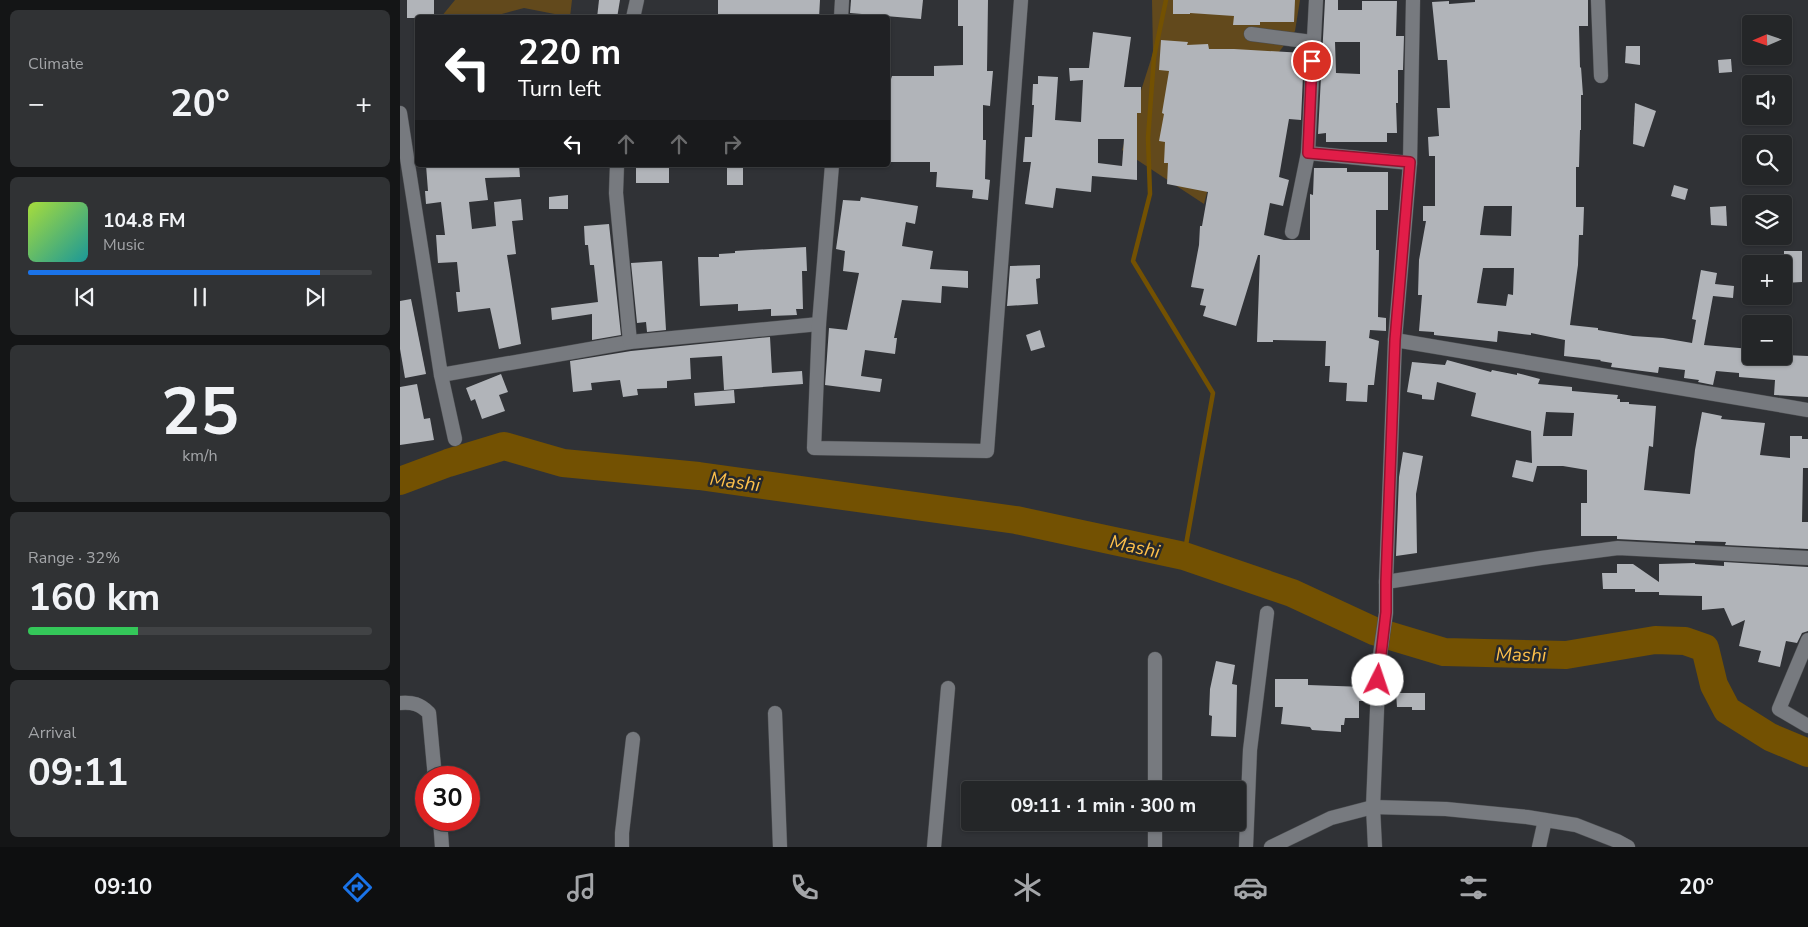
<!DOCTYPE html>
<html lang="en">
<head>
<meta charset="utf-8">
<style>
	:root { --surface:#242628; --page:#303234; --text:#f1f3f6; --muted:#a3a5a8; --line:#414345; --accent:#1a73e8 }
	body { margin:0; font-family:"Nunito Sans",sans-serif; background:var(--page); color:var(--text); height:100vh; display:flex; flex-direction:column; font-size:19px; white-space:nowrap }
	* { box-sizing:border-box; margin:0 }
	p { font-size:16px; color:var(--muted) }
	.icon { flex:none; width:28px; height:28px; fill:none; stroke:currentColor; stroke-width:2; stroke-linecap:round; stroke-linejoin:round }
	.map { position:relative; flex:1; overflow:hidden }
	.side { display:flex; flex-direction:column; gap:10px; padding:10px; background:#141516; width:400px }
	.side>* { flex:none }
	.top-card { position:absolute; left:15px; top:15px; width:475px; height:152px; border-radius:5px; box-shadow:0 1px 4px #0004,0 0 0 1px var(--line); background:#202124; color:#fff; overflow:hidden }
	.needle { width:32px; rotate:268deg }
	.buttons { position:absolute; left:1342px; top:15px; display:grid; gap:10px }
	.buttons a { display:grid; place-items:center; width:50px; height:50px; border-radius:5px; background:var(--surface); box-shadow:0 1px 4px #0004,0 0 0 1px var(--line); font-size:25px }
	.speed { position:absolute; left:15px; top:766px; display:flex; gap:10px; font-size:25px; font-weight:700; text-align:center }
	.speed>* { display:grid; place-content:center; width:65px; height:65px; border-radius:50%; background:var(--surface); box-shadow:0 1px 4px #0004,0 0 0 1px var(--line); line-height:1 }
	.speed .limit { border:8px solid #d22; background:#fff; color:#111 }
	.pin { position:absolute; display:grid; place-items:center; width:42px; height:42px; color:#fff; margin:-21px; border:2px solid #fff; border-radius:50%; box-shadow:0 1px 5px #0007 }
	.me { position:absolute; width:55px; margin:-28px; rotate:4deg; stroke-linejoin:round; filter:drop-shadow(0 0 4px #0008) }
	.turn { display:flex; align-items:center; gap:18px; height:105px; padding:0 20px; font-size:22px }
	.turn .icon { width:65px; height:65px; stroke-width:2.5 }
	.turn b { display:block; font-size:35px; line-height:42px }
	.lanes { display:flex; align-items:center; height:48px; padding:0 20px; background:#0003; justify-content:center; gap:25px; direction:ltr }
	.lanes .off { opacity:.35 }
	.big { font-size:38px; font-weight:700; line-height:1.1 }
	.side .card { flex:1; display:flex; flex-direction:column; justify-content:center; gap:8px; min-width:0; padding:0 18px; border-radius:8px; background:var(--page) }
	.side .dial { align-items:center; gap:0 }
	.dial b { font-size:65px; line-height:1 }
	.song { display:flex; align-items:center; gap:15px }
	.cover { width:60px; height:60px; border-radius:8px; background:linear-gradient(135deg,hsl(80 70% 55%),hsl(180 70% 35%)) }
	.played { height:5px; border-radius:2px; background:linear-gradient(90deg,var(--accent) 85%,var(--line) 85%) }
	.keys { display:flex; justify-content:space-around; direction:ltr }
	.heat { display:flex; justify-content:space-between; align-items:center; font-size:28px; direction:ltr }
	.charge { height:8px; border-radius:4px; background:linear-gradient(90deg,#34c759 32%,var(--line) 0) }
	.trip { position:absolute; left:561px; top:781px; width:285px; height:50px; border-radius:5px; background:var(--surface); box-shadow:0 1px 4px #0004,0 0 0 1px var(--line); font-weight:700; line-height:50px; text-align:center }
	.dock { display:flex; height:80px; justify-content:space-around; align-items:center; background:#0e0f10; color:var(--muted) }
	.dock .icon { width:35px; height:35px }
	.dock .active { color:var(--accent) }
	.dock b { font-size:22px; color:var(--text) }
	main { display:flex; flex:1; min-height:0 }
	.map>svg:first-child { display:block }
</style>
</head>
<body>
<main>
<section class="side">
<div class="card"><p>Climate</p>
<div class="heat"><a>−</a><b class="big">20°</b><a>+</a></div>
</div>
<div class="card">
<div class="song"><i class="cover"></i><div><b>104.8 FM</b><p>Music</p></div></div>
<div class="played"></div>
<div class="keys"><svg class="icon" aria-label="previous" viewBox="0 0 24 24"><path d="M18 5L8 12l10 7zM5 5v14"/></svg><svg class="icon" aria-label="pause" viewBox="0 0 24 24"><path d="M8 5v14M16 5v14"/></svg><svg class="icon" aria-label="next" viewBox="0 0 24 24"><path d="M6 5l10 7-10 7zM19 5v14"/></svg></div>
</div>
<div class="card dial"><b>25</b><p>km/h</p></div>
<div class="card"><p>Range · 32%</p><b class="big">160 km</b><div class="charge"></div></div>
<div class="card"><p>Arrival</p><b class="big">09:11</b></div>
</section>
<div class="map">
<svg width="1408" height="847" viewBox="0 0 1408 847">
	<rect width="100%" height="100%" fill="#303236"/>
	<g fill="#62491c">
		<path d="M55 0H172L170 17 124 8 91 17H41Z"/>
		<path d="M752 0H900L895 31 825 123 804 204 722 150 753 53Z"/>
	</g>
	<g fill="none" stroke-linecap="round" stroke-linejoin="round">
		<path stroke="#735102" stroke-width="4.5" d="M766 0 754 57 748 138 750 194 733 261 813 393 784 556"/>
		<path stroke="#735102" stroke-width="28" d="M0 481 48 463 104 446 163 463 299 476 616 520 784 556 892 593 974 631 1044 652 1166 655 1255 640 1285 641 1305 648 1314 685 1327 710 1370 737 1408 753"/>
	</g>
	<g fill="#b1b4b9" fill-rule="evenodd">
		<path d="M7 0H34V14H21V18H7Z"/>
		<path d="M199 0H220L217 18H197Z"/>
		<path d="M318 0H420L419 18H387V15H318Z"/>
		<path d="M451 0H523L521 19 450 13Z"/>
		<path d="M558 0H588L587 71H593L590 106 583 105V140H586L585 179 590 180 588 200 572 198 573 190 536 187 537 172H530V162H488V79H491L492 76H534V66L563 65V26H558Z"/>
		<path d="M773 0H895L894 22H860V25H833L834 16 790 13V14H773Z"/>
		<path d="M925 0H938V10H962V1H997L996 36H1004L1003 70H998V103H996L997 133H987V142H926V133L918 134ZM935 42H960V74L936 73Z"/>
		<path d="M1075 0H1188V26H1179L1180 68 1181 67 1183 95H1181V130H1180L1179 167H1176V207H1184L1183 235H1179L1178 265 1170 325 1198 328V330L1233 336 1263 338 1292 343 1296 320 1292 319 1301 270 1317 273 1315 284 1334 286 1333 298 1313 296 1304 345 1351 349V356H1384V355L1408 356V397L1374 395 1375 380 1339 377V373L1316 371 1313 385 1298 382 1299 380 1284 378 1285 370 1259 367 1258 373 1211 367 1212 363 1200 361 1201 360 1164 356 1165 340 1131 333V335L1098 331 1097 342 1034 335V332L1019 331 1022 295H1018L1019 260 1026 221H1023V206H1035V156H1029L1028 137 1039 136 1037 108H1050L1047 60H1038L1032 2 1049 1V4L1075 2ZM1084 206H1112L1111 236 1080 235ZM1083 268H1114L1113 295 1108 294 1106 306 1077 303Z"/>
		<path d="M693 32 731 37 724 87H741V113H737V180L692 176 691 192 656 188 653 208 625 204 631 162H623L625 137H632L634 105H632L633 84H638V76L658 77 655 120 681 122 683 80 670 81 669 68H689ZM698 139H724L722 166 698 163Z"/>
		<path d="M761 40 788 42 787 45 808 44 809 49H834L904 53 901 120 889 119 879 177 889 180 883 206 870 203 864 235 884 240H910V194L913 195 914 168H947V172H988V210H976V250H979L978 317 986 318V331L970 330 969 338 979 341 974 385H968L967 402 946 401 947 383 929 382 930 366H925L926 341 873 340V342H857L860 255H858L836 326 803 316 806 306 800 305 804 289 791 287 799 245 800 226H802L808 192 767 184 768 163H764L765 142 759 141 764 114 762 113 769 71 759 70Z"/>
		<path d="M1226 46H1240V65L1225 63Z"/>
		<path d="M1331 59 1332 72 1319 73 1318 60Z"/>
		<path d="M1235 103 1256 111 1244 147 1233 144Z"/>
		<path d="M26 165H119L120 177 85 178 88 200 69 202 72 229 96 226 94 202 121 199 123 220 112 221 116 254 107 255 121 344 99 349 90 308 58 312 56 292H60L57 262 38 263 36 235H45L41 202 26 204 25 191H28Z"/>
		<rect x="236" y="165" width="33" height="18"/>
		<rect x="327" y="165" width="16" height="20"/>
		<path d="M1274 185 1288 189 1285 200 1271 196Z"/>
		<path d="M168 195V209H149V197Z"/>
		<path d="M461 197 518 206 515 224 506 222 502 246 533 251 530 269 568 271V288L542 286 541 303 502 300 494 338H497L495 354 465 350 461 376 482 379 480 392 425 385 429 328 447 330 459 273 443 271 445 251 436 249 443 200 460 201Z"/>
		<path d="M1326 206 1327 226 1311 225 1310 207Z"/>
		<path d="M209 224 221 335 192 340V314L152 320 151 308 198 302 194 265H190L188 245H185L184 226Z"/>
		<path d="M406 247 407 271H402L403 309H396L397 315 371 316V309L338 311V304L300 306 298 257H319V254L335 253V251Z"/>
		<path d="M1384 251H1402V282L1384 283Z"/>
		<path d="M262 261 266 330 247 332 246 322 237 323 231 263Z"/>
		<path d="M640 265V278L636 279 638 304 607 306 610 266Z"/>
		<path d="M11 299 26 374 5 378 0 349V301Z"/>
		<path d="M640 330 645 347 631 351 626 335Z"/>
		<path d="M370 337 372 373 402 371 403 384 324 390 322 356 290 358 291 379 267 381V388L237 389 238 395 223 397 220 380 191 383 192 390 173 392 170 361 231 351Z"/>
		<path d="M1047 360 1091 372 1092 370 1117 375V373L1140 379 1138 384 1172 387V391L1218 395 1217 399H1220V402H1229V404L1256 406 1253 447 1249 446 1244 490 1290 494 1295 450 1302 412 1322 416 1321 419 1365 423 1360 455 1390 458V436H1402V439H1408V468H1403L1402 522H1408V549L1325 545 1326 542 1295 541V543L1217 539V536H1181V503H1187V470L1163 466H1137L1133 482 1112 477 1116 460 1132 463 1131 431 1071 416 1076 393 1037 382 1034 400 1022 399V395L1007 392 1012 362 1045 365ZM1146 412 1174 413 1172 436H1143Z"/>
		<path d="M101 374 108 392 99 395 105 411 82 419 75 399 71 401 66 388Z"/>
		<path d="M17 384 24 419 30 418 34 440 0 445V387Z"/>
		<path d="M334 390 335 403 295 406 294 393Z"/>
		<path d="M1003 452 1023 456 1016 494 1017 553 996 556 999 477Z"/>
		<path d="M1324 562 1408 567V631L1402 633 1397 643 1386 641 1380 667 1358 662 1361 651 1339 646 1345 620 1332 626 1324 608 1302 610V596L1259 595V592H1235V589H1203L1202 573H1217V564H1233L1259 582V564L1295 563V564L1324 566Z"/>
		<path d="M816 661 835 665 832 684 837 685 836 737 811 736 812 716 809 715 810 689Z"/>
		<path d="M875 679H908V685L965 687 964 701H959V718H945L944 725H941V732L912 730 910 727 881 724 883 707H875Z"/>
		<path d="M996 693H1025V710H1012V707H997Z"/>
	</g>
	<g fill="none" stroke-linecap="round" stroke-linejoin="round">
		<g stroke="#4c4e51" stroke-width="15">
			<g id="minor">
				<path d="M1198 0 1201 76"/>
				<path d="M233 18 237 0"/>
				<path d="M441 18 442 0"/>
				<path d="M851 34 912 42"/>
				<path d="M0 113 41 375 230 342 419 324"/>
				<path d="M908 153 1010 163"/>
				<path d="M217 165 216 193 230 342"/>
				<path d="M432 165 419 324 414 448 587 451 621 0"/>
				<path d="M892 232 908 153 916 0"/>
				<path d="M995 340 1408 410"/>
				<path d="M41 375 55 439"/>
				<path d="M986 582 1141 558 1218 548 1408 558"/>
				<path d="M1408 640 1379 709 1408 726"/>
				<path d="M0 703C13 702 20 704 29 713L35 778"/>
				<path d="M375 713 380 847"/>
				<path d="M755 790V659"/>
				<path d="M40 820 42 847"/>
				<path d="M222 847V833L233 739"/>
				<path d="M534 847 548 688"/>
				<path d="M755 847V822"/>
				<path d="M846 847 850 750 867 613"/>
				<path d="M871 847 931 818 973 807 1046 809 1127 817 1176 825 1217 841 1228 847"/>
				<path d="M975 847 973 807 979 662 986 613V582L995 340 1010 163 1013 0"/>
				<path d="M1139 847 1145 820"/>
			</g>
		</g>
		<use href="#minor" stroke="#777a7f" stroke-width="14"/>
	</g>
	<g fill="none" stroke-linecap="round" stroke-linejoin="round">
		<g stroke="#92132f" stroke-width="12">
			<path id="route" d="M912 61 908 153 1010 162 995 340 986 582V612L978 680"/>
		</g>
		<use href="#route" stroke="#e11d48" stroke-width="9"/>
	</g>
	<g text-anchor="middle" stroke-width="5" stroke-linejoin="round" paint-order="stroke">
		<g font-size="19" font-style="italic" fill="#ffc14b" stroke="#26282c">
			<text transform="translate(335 481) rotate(8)" y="7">Mashi</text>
			<text transform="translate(735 546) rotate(12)" y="7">Mashi</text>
			<text transform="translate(1121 654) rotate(1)" y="7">Mashi</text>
		</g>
	</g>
</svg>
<div class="buttons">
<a><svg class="needle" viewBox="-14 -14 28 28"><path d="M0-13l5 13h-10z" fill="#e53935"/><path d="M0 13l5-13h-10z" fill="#a3a5a8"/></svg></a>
<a><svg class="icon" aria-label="sound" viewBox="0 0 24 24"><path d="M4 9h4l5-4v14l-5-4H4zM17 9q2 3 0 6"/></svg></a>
<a><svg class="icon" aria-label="search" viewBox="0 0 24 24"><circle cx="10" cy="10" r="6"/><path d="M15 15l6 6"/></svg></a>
<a><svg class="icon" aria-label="layers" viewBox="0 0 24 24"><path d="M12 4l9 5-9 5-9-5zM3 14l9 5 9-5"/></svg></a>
<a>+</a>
<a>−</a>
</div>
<div class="speed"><div class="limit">30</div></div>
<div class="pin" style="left:912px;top:61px;background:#d93025"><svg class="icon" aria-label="arrive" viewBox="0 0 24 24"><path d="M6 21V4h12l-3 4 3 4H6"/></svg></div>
<svg class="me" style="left:978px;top:680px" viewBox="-20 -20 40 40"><circle r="19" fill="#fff"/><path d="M0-13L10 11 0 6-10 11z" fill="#e11d48"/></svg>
<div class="trip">09:11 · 1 min · 300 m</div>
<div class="top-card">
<div class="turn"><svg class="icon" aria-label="left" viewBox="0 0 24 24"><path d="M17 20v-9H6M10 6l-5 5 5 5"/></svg><div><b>220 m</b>Turn left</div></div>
<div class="lanes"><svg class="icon" aria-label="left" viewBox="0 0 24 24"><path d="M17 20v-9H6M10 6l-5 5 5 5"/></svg><svg class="icon off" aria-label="ahead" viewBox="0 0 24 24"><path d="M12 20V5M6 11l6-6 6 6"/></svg><svg class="icon off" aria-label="ahead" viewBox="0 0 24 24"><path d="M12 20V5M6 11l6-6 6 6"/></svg><svg class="icon off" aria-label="right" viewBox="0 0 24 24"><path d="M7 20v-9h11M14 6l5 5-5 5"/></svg></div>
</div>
</div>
</main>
<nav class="dock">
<b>09:10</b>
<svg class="icon active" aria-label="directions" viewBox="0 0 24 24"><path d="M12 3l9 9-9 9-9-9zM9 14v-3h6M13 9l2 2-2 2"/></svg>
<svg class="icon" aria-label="music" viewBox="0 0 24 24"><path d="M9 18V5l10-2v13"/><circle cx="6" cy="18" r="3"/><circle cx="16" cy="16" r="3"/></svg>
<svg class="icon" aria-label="phone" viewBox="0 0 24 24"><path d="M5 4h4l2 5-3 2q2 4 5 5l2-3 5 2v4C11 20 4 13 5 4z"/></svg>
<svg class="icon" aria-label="climate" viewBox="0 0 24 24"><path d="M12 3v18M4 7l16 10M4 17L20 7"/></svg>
<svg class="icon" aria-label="car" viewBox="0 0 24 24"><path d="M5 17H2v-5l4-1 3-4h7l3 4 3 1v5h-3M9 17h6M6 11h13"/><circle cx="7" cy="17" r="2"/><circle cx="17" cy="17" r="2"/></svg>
<svg class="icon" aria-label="filters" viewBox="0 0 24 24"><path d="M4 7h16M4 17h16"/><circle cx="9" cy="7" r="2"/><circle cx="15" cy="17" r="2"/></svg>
<b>20°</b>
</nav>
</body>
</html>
